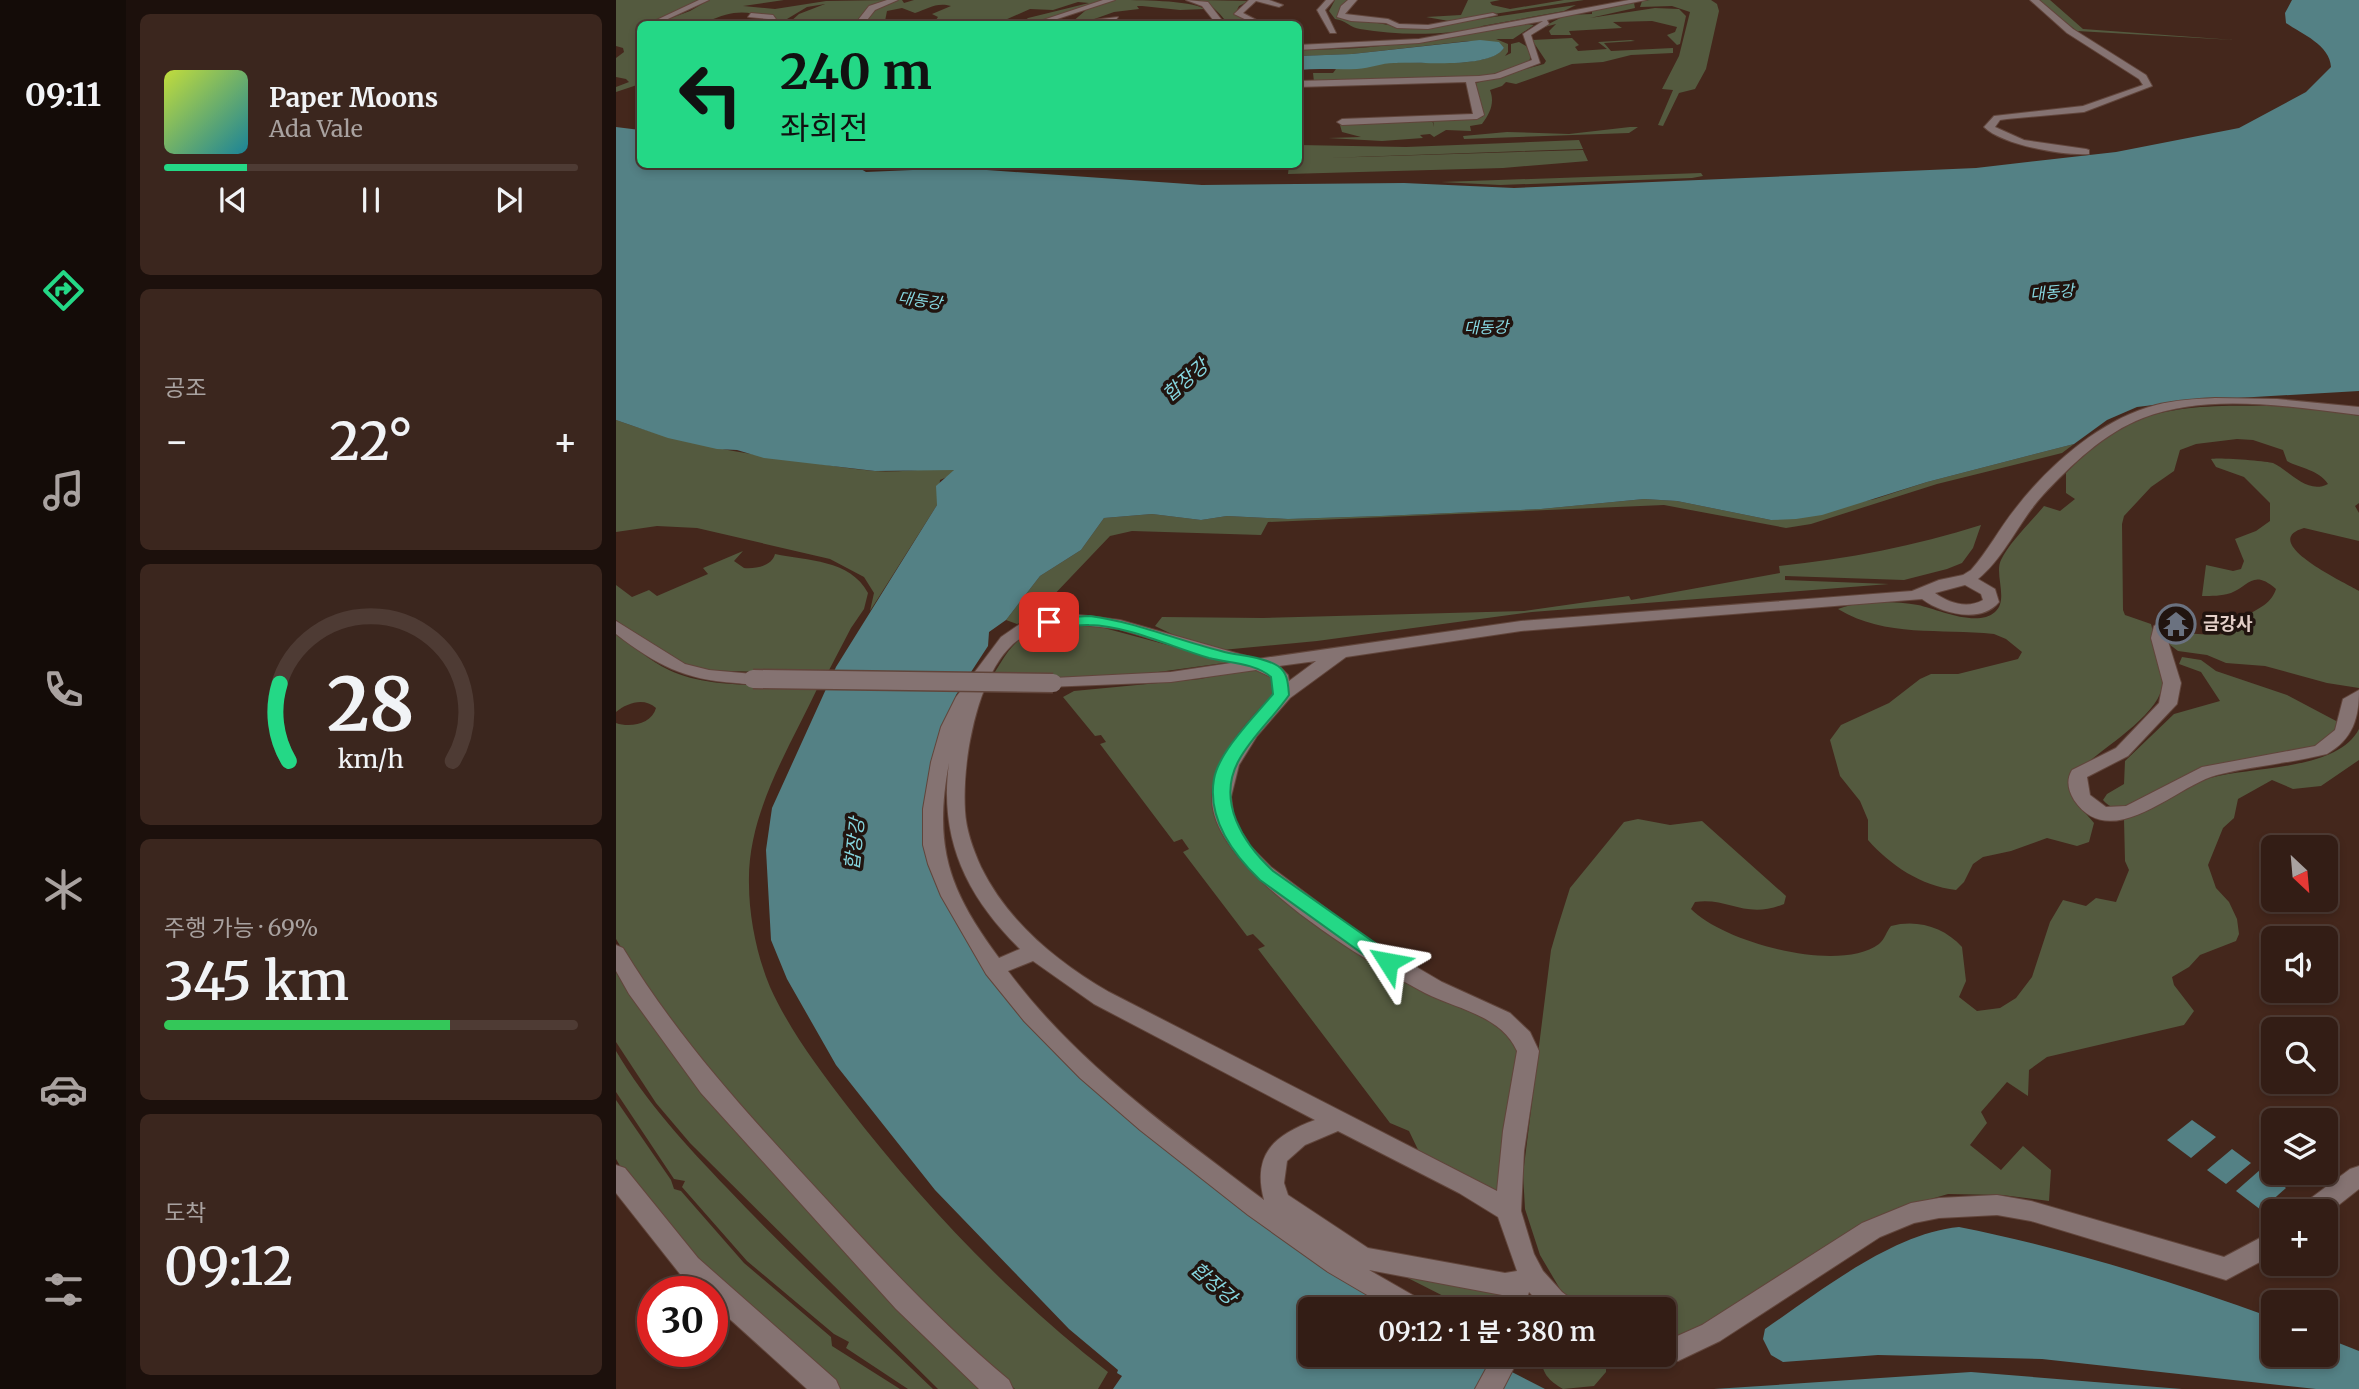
<!DOCTYPE html>
<html lang="ko">
<head>
<meta charset="utf-8">
<style>
	:root { --surface:#331d15; --page:#3b261e; --text:#f1f3f6; --muted:#a9a2a0; --line:#4e3b34; --accent:#24d886 }
	body { margin:0; font-family:Merriweather,"Noto Sans KR",serif; background:var(--page); color:var(--text); height:100vh; display:flex; flex-direction:column; font-size:26px; white-space:nowrap }
	* { box-sizing:border-box; margin:0 }
	p { font-size:23px; color:var(--muted) }
	.icon { flex:none; width:38px; height:38px; fill:none; stroke:currentColor; stroke-width:2; stroke-linecap:round; stroke-linejoin:round }
	.map { position:relative; flex:1; overflow:hidden }
	.details { display:flex; flex-direction:column; gap:14px; padding:14px; background:#1c100c; width:490px }
	.details>* { flex:none }
	.guide { position:absolute; left:21px; top:21px; width:665px; height:147px; border-radius:10px; box-shadow:0 4px 10px #0003,0 0 0 2px var(--line); background:#24d886; color:#111; overflow:hidden }
	.needle { width:46px; rotate:154deg }
	.tools { position:absolute; left:1645px; top:835px; display:grid; gap:14px }
	.tools a { display:grid; place-items:center; width:77px; height:77px; border-radius:10px; background:var(--surface); box-shadow:0 4px 10px #0003,0 0 0 2px var(--line); font-size:35px }
	.speed { position:absolute; left:21px; top:1276px; display:flex; gap:14px; font-size:35px; font-weight:700; text-align:center }
	.speed>* { display:grid; place-content:center; width:91px; height:91px; border-radius:50%; background:var(--surface); box-shadow:0 4px 10px #0003,0 0 0 2px var(--line); line-height:1 }
	.speed .limit { border:10px solid #d22; background:#fff; color:#111 }
	.pin { position:absolute; display:grid; place-items:center; width:60px; height:60px; color:#fff; margin:-30px; border-radius:14px; box-shadow:0 4px 10px #0006 }
	.me { position:absolute; width:77px; margin:-38px; rotate:304deg; stroke-linejoin:round; filter:drop-shadow(0 0 5px #0008) }
	.turn { display:flex; align-items:center; gap:24px; height:147px; padding:0 28px; font-size:32px }
	.turn .icon { width:91px; height:91px; stroke-width:2.5 }
	.turn b { display:block; font-size:49px; line-height:60px }
	.big { font-size:52px; font-weight:600; line-height:1.1 }
	.details .widget { flex:1; display:flex; flex-direction:column; justify-content:center; gap:10px; min-width:0; padding:0 24px; border-radius:10px; background:var(--page) }
	.details .dial { align-items:center; gap:0 }
	.dial svg { height:182px; overflow:visible; fill:none; stroke:var(--line); stroke-width:7; stroke-linecap:round; text-anchor:middle }
	.dial text { fill:var(--text); stroke:none }
	.song { display:flex; align-items:center; gap:21px }
	.cover { width:84px; height:84px; border-radius:10px; background:linear-gradient(135deg,hsl(70 70% 55%),hsl(190 70% 35%)) }
	.played { height:7px; border-radius:4px; background:linear-gradient(90deg,var(--accent) 20%,var(--line) 20%) }
	.keys { display:flex; justify-content:space-around; direction:ltr }
	.heat { display:flex; justify-content:space-between; align-items:center; font-size:38px; direction:ltr }
	.charge { height:10px; border-radius:5px; background:linear-gradient(90deg,#34c759 69%,var(--line) 0) }
	.trip { position:absolute; left:682px; top:1297px; width:378px; height:70px; border-radius:10px; background:var(--surface); box-shadow:0 4px 10px #0003,0 0 0 2px var(--line); font-weight:600; line-height:70px; text-align:center }
	main { display:flex; flex:1; min-height:0 }
	.dock { display:flex; flex-direction:column; width:126px; justify-content:space-around; align-items:center; background:#140c08; color:var(--muted) }
	.dock .icon { width:49px; height:49px }
	.dock .selected { color:var(--accent) }
	.dock b { font-size:32px; color:var(--text) }
	.map>svg:first-child { display:block }
</style>
</head>
<body>
<main>
<nav class="dock">
<b>09:11</b>
<svg class="icon selected" aria-label="directions" viewBox="0 0 24 24"><path d="M12 3l9 9-9 9-9-9zM9 14v-3h6M13 9l2 2-2 2"/></svg>
<svg class="icon" aria-label="music" viewBox="0 0 24 24"><path d="M9 18V5l10-2v13"/><circle cx="6" cy="18" r="3"/><circle cx="16" cy="16" r="3"/></svg>
<svg class="icon" aria-label="phone" viewBox="0 0 24 24"><path d="M5 4h4l2 5-3 2q2 4 5 5l2-3 5 2v4C11 20 4 13 5 4z"/></svg>
<svg class="icon" aria-label="climate" viewBox="0 0 24 24"><path d="M12 3v18M4 7l16 10M4 17L20 7"/></svg>
<svg class="icon" aria-label="car" viewBox="0 0 24 24"><path d="M5 17H2v-5l4-1 3-4h7l3 4 3 1v5h-3M9 17h6M6 11h13"/><circle cx="7" cy="17" r="2"/><circle cx="17" cy="17" r="2"/></svg>
<svg class="icon" aria-label="filters" viewBox="0 0 24 24"><path d="M4 7h16M4 17h16"/><circle cx="9" cy="7" r="2"/><circle cx="15" cy="17" r="2"/></svg>
</nav>
<section class="details">
<div class="widget">
<div class="song"><i class="cover"></i><div><b>Paper Moons</b><p>Ada Vale</p></div></div>
<div class="played"></div>
<div class="keys"><svg class="icon" aria-label="previous" viewBox="0 0 24 24"><path d="M18 5L8 12l10 7zM5 5v14"/></svg><svg class="icon" aria-label="pause" viewBox="0 0 24 24"><path d="M8 5v14M16 5v14"/></svg><svg class="icon" aria-label="next" viewBox="0 0 24 24"><path d="M6 5l10 7-10 7zM19 5v14"/></svg></div>
</div>
<div class="widget"><p>공조</p>
<div class="heat"><a>−</a><b class="big">22°</b><a>+</a></div>
</div>
<div class="widget dial"><svg viewBox="0 0 100 80">
<path d="M14 69A42 42 0 1 1 86 69"/>
<path d="M14 69A42 42 0 0 1 10 35" stroke="#24d886"/>
<text x="50" y="56" font-size="32" font-weight="700">28</text>
<text x="50" y="72" font-size="11">km/h</text>
</svg></div>
<div class="widget"><p>주행 가능 · 69%</p><b class="big">345 km</b><div class="charge"></div></div>
<div class="widget"><p>도착</p><b class="big">09:12</b></div>
</section>
<div class="map">
<svg width="1743" height="1389" viewBox="0 0 1743 1389">
	<rect width="100%" height="100%" fill="#44271c"/>
	<g fill="#545a3f">
		<path d="M0 0H82C69 11 42 24 24 24L20 32 24 38V84L0 92V87L13 82 10 79 0 77V58L8 52 7 48 0 46Z"/>
		<path d="M93 0H168L127 6 159 9 210 1 273 0 249 11 242 22 229 24 174 22 183 14 209 4 191 7 166 22C136 12 122 7 91 22L98 24H39L74 11Z"/>
		<path d="M279 0H286L288 3 298 0H492L416 24H404L412 18 473 3 462 2 437 10 414 9 380 24H317L322 17 316 14 335 6C320 2 312 9 299 13L286 8 271 11 269 21 238 24 243 23 254 12Z"/>
		<path d="M499 0C522 0 573 0 589 9L564 10 526 6H521L523 9 498 12 470 22 455 23 470 10Z"/>
		<path d="M582 0 633 1 623 6 619 14 641 24H605L610 21C602 12 595 3 582 0Z"/>
		<path d="M719 0H734L723 10V16L778 26 816 28 837 23 960 5 948 11 866 26 864 27 866 28C828 35 783 36 744 29 735 28 729 20 719 19L713 11Z"/>
		<path d="M852 0H884L874 2 876 5 894 9 948 0H968L833 21 810 17 845 15Z"/>
		<path d="M1034 0H1095L1101 4 1103 11 1090 69 1079 89 1063 93 1047 126 1042 125 1057 90 1046 89 1063 56 1074 12 1056 6 1024 7 1026 1Z"/>
		<path d="M1421 0H1434L1467 29 1618 40 1461 31Z"/>
		<path d="M1018 3 1019 8 974 18 1039 8 1063 9 1070 16 1064 44 1061 45 1051 35 1059 32 1061 27 1036 21 997 22 1006 28 953 31 955 35H935L933 31 940 24 925 28 950 15 976 14V10Z"/>
		<path d="M903 23 918 25 897 39H880L892 44V52L889 56 895 53V44L903 42 910 46 915 55 913 62 868 77 809 79 807 77V79L698 82 697 73H717L720 69C741 69 761 63 781 62 804 62 873 69 888 48L852 41 736 54 683 56V49C755 52 827 38 903 23Z"/>
		<path d="M956 38 963 45 959 47 962 51 991 49 982 42 1015 40 1019 41 988 43 995 51 1057 48V53L1015 55 987 62 956 64 900 84 890 82 886 86 874 90C879 103 874 113 866 124L854 126 855 131 830 130 818 137 814 134 804 135 807 138 766 141 712 138 745 137 726 132 724 125 816 120 818 127 817 120 867 117 860 83 928 64 930 61 916 40Z"/>
		<path d="M1014 127H1022L1013 133 848 139 847 136 891 132 953 134Z"/>
		<path d="M963 140 967 149 710 158 967 150 972 161 887 168 672 174 673 165 682 164 683 145 790 147Z"/>
		<path d="M1085 173 1087 176 1076 178 884 185 825 182Z"/>
		<path d="M1662 406 1708 409 1743 416V503L1739 506 1743 513V541L1688 528C1640 542 1732 584 1743 591V688L1711 683 1649 666 1610 663 1591 655 1562 651 1549 641 1551 636C1564 629 1594 638 1612 633 1619 631 1623 619 1632 615 1644 607 1655 604 1660 589 1637 569 1633 586 1615 593 1605 596 1596 596 1586 596L1590 565 1617 571 1625 569 1628 561 1619 539 1640 531 1654 521V503L1628 477 1600 467 1595 459C1601 457 1651 461 1657 463 1674 471 1691 495 1712 484 1702 469 1685 469 1671 461L1667 450 1637 440 1621 439 1580 444 1564 450 1558 471 1535 487 1508 516 1506 524 1507 610 1509 615 1535 624C1537 630 1536 634 1536 640 1538 654 1547 668 1547 682 1545 724 1448 766 1453 788 1455 802 1470 812 1478 823L1473 842 1461 846 1431 838 1395 851 1367 857 1357 864 1348 882 1340 890C1305 886 1274 865 1252 840V820L1244 801 1224 776 1214 740 1225 725 1273 703 1304 679 1315 674H1342L1402 659 1406 652 1390 639 1378 634C1324 628 1270 638 1222 609 1246 600 1277 601 1302 605 1321 609 1361 628 1379 612 1393 600 1378 574 1385 560 1393 543 1415 522 1428 506L1444 511 1459 499 1450 493V473C1469 454 1490 434 1515 423 1560 403 1614 406 1662 406Z"/>
		<path d="M0 420C59 442 121 453 183 461 208 464 233 469 258 471 284 473 311 467 338 470L336 475 324 480 321 505 254 611 258 593 248 577 214 559 81 528 41 526 0 532Z"/>
		<path d="M1458 444 1446 453 1321 484 1195 524 1170 528 1048 505 652 522 645 535 516 531 494 536 414 620 401 624 390 620 424 576 465 550 488 518 536 514 585 520 611 516 672 519 765 516 925 509 1028 499 1061 501 1155 520 1259 499 1311 482Z"/>
		<path d="M1365 525 1357 548 1346 563 1331 569 1288 580 1169 576V580L1273 584 916 612 701 641 606 650 562 637 539 626 546 617 647 618 908 611 1013 596 1015 600 1164 573 1163 566C1232 559 1299 546 1365 525Z"/>
		<path d="M127 551 118 561 128 568C140 569 156 566 159 554 191 561 234 559 252 593L248 609 235 628 211 674 79 670 42 652 0 620V585L16 597 33 590 41 596 92 574 87 568Z"/>
		<path d="M451 624 477 625 615 662 499 678 376 677C400 636 405 632 451 624Z"/>
		<path d="M0 632C17 645 33 661 53 670 94 690 157 684 203 685 174 747 131 813 133 884 133 917 141 956 154 987 174 1031 203 1069 232 1107 308 1205 394 1296 492 1372L482 1389H399L349 1347 160 1152 35 997 0 939V723C14 728 36 724 40 708 28 697 11 703 0 712Z"/>
		<path d="M1566 657 1585 660 1600 671 1671 695 1722 722 1724 731 1700 747 1582 769 1511 808C1500 809 1494 808 1487 800L1491 794 1508 784 1509 761 1558 714 1604 701 1585 672 1563 664Z"/>
		<path d="M638 668 655 674 658 693 612 751 600 776 601 801 633 865 880 1023 904 1046 885 1194 805 1156 793 1131 774 1123 642 949 649 946 637 934 631 936 567 852 573 849 566 839 558 842 484 744 490 742 485 735 479 736 447 697 458 691 584 679Z"/>
		<path d="M1743 729V760L1705 786 1677 789 1656 780 1622 799 1618 818 1607 828 1592 865 1600 888 1613 902 1621 919 1623 934 1620 941 1584 955 1573 967 1556 977 1558 985 1578 1011 1568 1025 1431 1057 1413 1070 1412 1096 1391 1082 1365 1112 1371 1123 1354 1145 1385 1170 1407 1146 1435 1170 1433 1201 1386 1195 1332 1194 1284 1208 1100 1321 1048 1342V1309H963L944 1289 924 1255 909 1209 907 1174 935 950 942 926 954 888 1008 822 1022 819 1054 825 1086 821 1170 896 1168 904C1129 920 1113 897 1079 902L1075 909C1107 942 1222 974 1263 944 1269 939 1270 932 1275 926 1301 919 1328 927 1346 947L1350 981 1343 997 1361 1011 1384 1008 1400 998 1416 977 1434 922 1447 900 1470 906 1480 898 1500 902 1513 870 1509 861 1508 819C1538 808 1564 788 1594 778 1637 766 1721 771 1743 729Z"/>
		<path d="M0 965 373 1389H322L74 1143 40 1103 0 1042Z"/>
		<path d="M0 1051C30 1102 70 1145 111 1188 177 1258 248 1323 317 1389H292L230 1348 233 1342 218 1334 131 1261 66 1187 69 1181 58 1179 0 1092Z"/>
		<path d="M0 1100 55 1180 58 1189 65 1191 128 1263 215 1337 216 1346 284 1389H223L108 1288 7 1171 0 1159Z"/>
		<path d="M784 1274 893 1290 889 1309H853Z"/>
		<path d="M926 1355H990V1372L978 1386 947 1389C933 1381 924 1372 926 1355Z"/>
	</g>
	<g fill="#548185">
		<path d="M1676 0H1743V391L1570 401 1521 407 1491 420 1458 444 1311 482 1206 515 1180 519 1155 520 1061 501 1028 499 925 509 765 516 672 519 611 516 585 520 536 514 488 518 465 550 424 576 390 620 373 632 372 646 340 695 326 737 319 866 433 1040 784 1309H695V1354L863 1355 929 1389H497L506 1376 501 1373 502 1370 453 1329 319 1190 220 1065 171 979 155 940 150 850 156 808 220 667 321 505 320 486 338 470 259 471 148 458 121 450 101 449 52 438 0 420V127L24 130V164H247L245 169 250 172 343 168 586 185 788 183 898 188 1360 168 1500 152 1623 128 1690 92 1715 67C1714 45 1686 34 1670 23L1669 13Z"/>
		<path d="M864 40 883 42 888 48C873 70 802 61 778 63 766 63 754 68 741 69 721 70 702 68 683 70V56L736 54Z"/>
		<path d="M1576 1120 1600 1137 1575 1158 1551 1140Z"/>
		<path d="M1616 1149 1635 1163 1610 1184 1591 1170Z"/>
		<path d="M1645 1169 1670 1188 1645 1210 1620 1191Z"/>
		<path d="M1343 1227C1449 1248 1555 1281 1657 1318V1354H1710V1338L1743 1351V1389H1700L1426 1359 1262 1355 1167 1362 1155 1355 1147 1339 1149 1329C1203 1292 1277 1233 1343 1227Z"/>
		<path d="M1355 1372 1566 1389H1098Z"/>
	</g>
	<g fill="none" stroke-linecap="round" stroke-linejoin="round">
		<g stroke="#61453b" stroke-width="2">
			<g id="minor">
				<path d="M83 0H93L41 24H32Z"/>
				<path d="M271 0H282L259 10 248 24H231L242 20 253 6Z"/>
				<path d="M487 0H499L426 24H415Z"/>
				<path d="M570 0 592 2 608 23 591 24 598 21 586 6Z"/>
				<path d="M633 0H653L667 5 663 7 640 1 627 13 648 24H639L618 14Z"/>
				<path d="M710 0H718L709 10 720 33H714L701 10Z"/>
				<path d="M732 0H741L729 14 772 19 783 24 812 25 877 13 881 15 812 29 781 28 770 23 735 21 721 17 725 6Z"/>
				<path d="M1013 0H1030L931 20 933 24 915 35 924 63 884 78 859 82 868 115 861 119 726 125 721 122 726 119 857 114 850 82 682 87V81L863 76 879 74 916 60 907 34 927 21 803 43 682 50V45L803 39Z"/>
				<path d="M1414 0H1423L1457 29 1530 75 1536 86 1468 112 1391 119 1384 120 1379 127 1408 140 1470 149 1473 150V154C1448 156 1386 145 1368 127L1378 116 1467 106 1527 85 1523 79 1451 33Z"/>
				<path d="M135 13 157 15 162 22 151 24 152 19 132 17Z"/>
				<path d="M502 17 499 21 456 24 460 22Z"/>
				<path d="M1599 398 1661 399 1743 407V415C1675 407 1593 392 1527 418 1488 433 1455 465 1427 495 1403 521 1389 557 1362 579L1379 589 1383 602C1365 624 1326 614 1306 599L905 631 730 657 674 698 641 736 623 765 615 797 618 819 633 845 655 867 744 934 826 982 894 1013 914 1032 923 1051 908 1151 905 1211 918 1254 927 1271 946 1292 958 1301 962 1309H929L913 1292 908 1309H881L886 1295 753 1270 807 1301 811 1309H775L712 1272 632 1215 524 1130 464 1078 408 1021 370 974 325 896 312 864 307 845V809L315 762 325 727 340 697 385 637 404 624 433 616 456 614 504 620 641 659 905 621 1296 591 1323 580 1347 575 1355 570C1372 551 1383 529 1399 509 1433 465 1485 419 1540 405 1559 400 1579 399 1599 398ZM1349 585 1365 594 1367 600C1351 609 1333 603 1319 593ZM456 624 503 629 615 663 555 672 437 678 428 683 431 687 555 682 640 670 655 677 657 695C631 722 597 758 596 798 595 870 751 962 809 993 840 1009 885 1015 901 1051L887 1131 881 1191 493 992C441 962 392 922 365 867 357 849 350 830 349 811 346 763 360 678 397 644 414 629 435 626 456 624ZM700 661 673 681 672 675 663 666ZM333 763C323 839 350 896 404 949L383 958C333 890 317 847 333 763ZM417 961 478 1004 699 1120C658 1135 636 1154 648 1200 558 1132 460 1063 392 971ZM722 1131 843 1193 882 1217 901 1271 889 1273 752 1248 672 1195 668 1183 671 1161 689 1145Z"/>
				<path d="M0 621 69 664 93 670 137 674 146 679C139 686 130 684 120 683 69 680 40 665 0 634Z"/>
				<path d="M1546 621 1554 626 1551 638 1565 683 1561 704 1512 756 1471 777 1474 795 1490 807 1510 806 1586 767 1699 746 1719 730 1727 699 1743 690C1743 718 1737 739 1711 754 1675 763 1637 766 1601 775 1561 785 1495 855 1458 800 1452 790 1450 780 1456 770L1500 748 1543 703 1547 683 1535 638 1538 626Z"/>
				<path d="M0 945 7 948C64 1042 137 1120 211 1200 269 1263 327 1325 393 1380L397 1389H363L280 1309 85 1093 13 994 0 971Z"/>
				<path d="M0 1165 9 1168 82 1258 220 1380 224 1389H191L96 1303V1292H83L64 1274 0 1193Z"/>
				<path d="M1743 1166V1189L1710 1215V1211H1684L1687 1204 1734 1169Z"/>
				<path d="M1381 1195 1415 1201 1608 1257 1657 1231V1255L1610 1280 1415 1221 1381 1215 1323 1218 1298 1223 1264 1237 1104 1341 1062 1361 1048 1363 1039 1359 1036 1354H1048V1339L1059 1337 1086 1325 1246 1223 1295 1203 1323 1198Z"/>
				<path d="M878 1354H905L887 1389H859Z"/>
			</g>
		</g>
		<use href="#minor" fill="#857372" fill-rule="evenodd"/>
		<g stroke="#61453b" stroke-width="21" stroke-linecap="butt">
			<path id="minor-bridge" d="M137 679 437 683"/>
		</g>
		<use href="#minor-bridge" stroke="#857372" stroke-width="18"/>
	</g>
	<path fill="#24d886" stroke="#178c57" stroke-width="2" d="M474 616C519 622 561 640 605 651 622 656 646 656 662 666 672 673 672 684 673 695 658 717 636 736 623 760 600 801 627 843 657 871L779 957 782 962 779 967H765L644 880C617 854 591 819 598 779 603 751 639 716 657 694L655 677C639 663 613 663 593 658 555 647 513 626 473 625 459 624 436 632 426 622L433 618Z"/>
	<defs>
		<g id="temple-ring" transform="scale(2.0125)"><circle r="9.5" fill="#21140f" stroke="#6b7280" stroke-width="1.5"/><path d="M0-6L5-2H3V0L6.5 2.5H4V6H1.5V3h-3V6H-4V2.5H-6.5L-3 0V-2H-5Z" fill="#6b7280"/></g>
	</defs>
	<g fill-rule="evenodd">
		<use href="#temple-ring" x="1560" y="624"/>
	</g>
	<g text-anchor="middle" stroke-width="7" stroke-linejoin="round" paint-order="stroke">
		<g font-size="16" font-style="italic" fill="#86d6df" stroke="#21140f">
			<text transform="translate(1436 292) rotate(-5)" y="6">대동강</text>
			<text transform="translate(304 300) rotate(8)" y="6">대동강</text>
			<text transform="translate(870 327) rotate(-1)" y="6">대동강</text>
		</g>
		<g font-size="18" font-weight="bold" fill="#e3cfc8" stroke="#21140f" text-anchor="start">
			<text x="1587" y="630">금강사</text>
		</g>
		<g font-size="19" font-style="italic" fill="#86d6df" stroke="#21140f">
			<text transform="translate(569 380) rotate(-41)" y="7">합장강</text>
			<text transform="translate(238 844) rotate(-84)" y="7">합장강</text>
			<text transform="translate(598 1283) rotate(41)" y="7">합장강</text>
		</g>
	</g>
</svg>
<div class="tools">
<a><svg class="needle" viewBox="-14 -14 28 28"><path d="M0-13l5 13h-10z" fill="#e53935"/><path d="M0 13l5-13h-10z" fill="#a9a2a0"/></svg></a>
<a><svg class="icon" aria-label="sound" viewBox="0 0 24 24"><path d="M4 9h4l5-4v14l-5-4H4zM17 9q2 3 0 6"/></svg></a>
<a><svg class="icon" aria-label="search" viewBox="0 0 24 24"><circle cx="10" cy="10" r="6"/><path d="M15 15l6 6"/></svg></a>
<a><svg class="icon" aria-label="layers" viewBox="0 0 24 24"><path d="M12 4l9 5-9 5-9-5zM3 14l9 5 9-5"/></svg></a>
<a>+</a>
<a>−</a>
</div>
<div class="speed"><div class="limit">30</div></div>
<div class="pin" style="left:433px;top:622px;background:#d93025"><svg class="icon" aria-label="arrive" viewBox="0 0 24 24"><path d="M6 21V4h12l-3 4 3 4H6"/></svg></div>
<svg class="me" style="left:772px;top:962px" viewBox="-20 -20 40 40"><path d="M0-17L14 15 0 8-14 15z" fill="#24d886" stroke="#fff" stroke-width="4"/></svg>
<div class="trip">09:12 · 1 분 · 380 m</div>
<div class="guide">
<div class="turn"><svg class="icon" aria-label="left" viewBox="0 0 24 24"><path d="M17 20v-9H6M10 6l-5 5 5 5"/></svg><div><b>240 m</b>좌회전</div></div>
</div>
</div>
</main>
</body>
</html>
